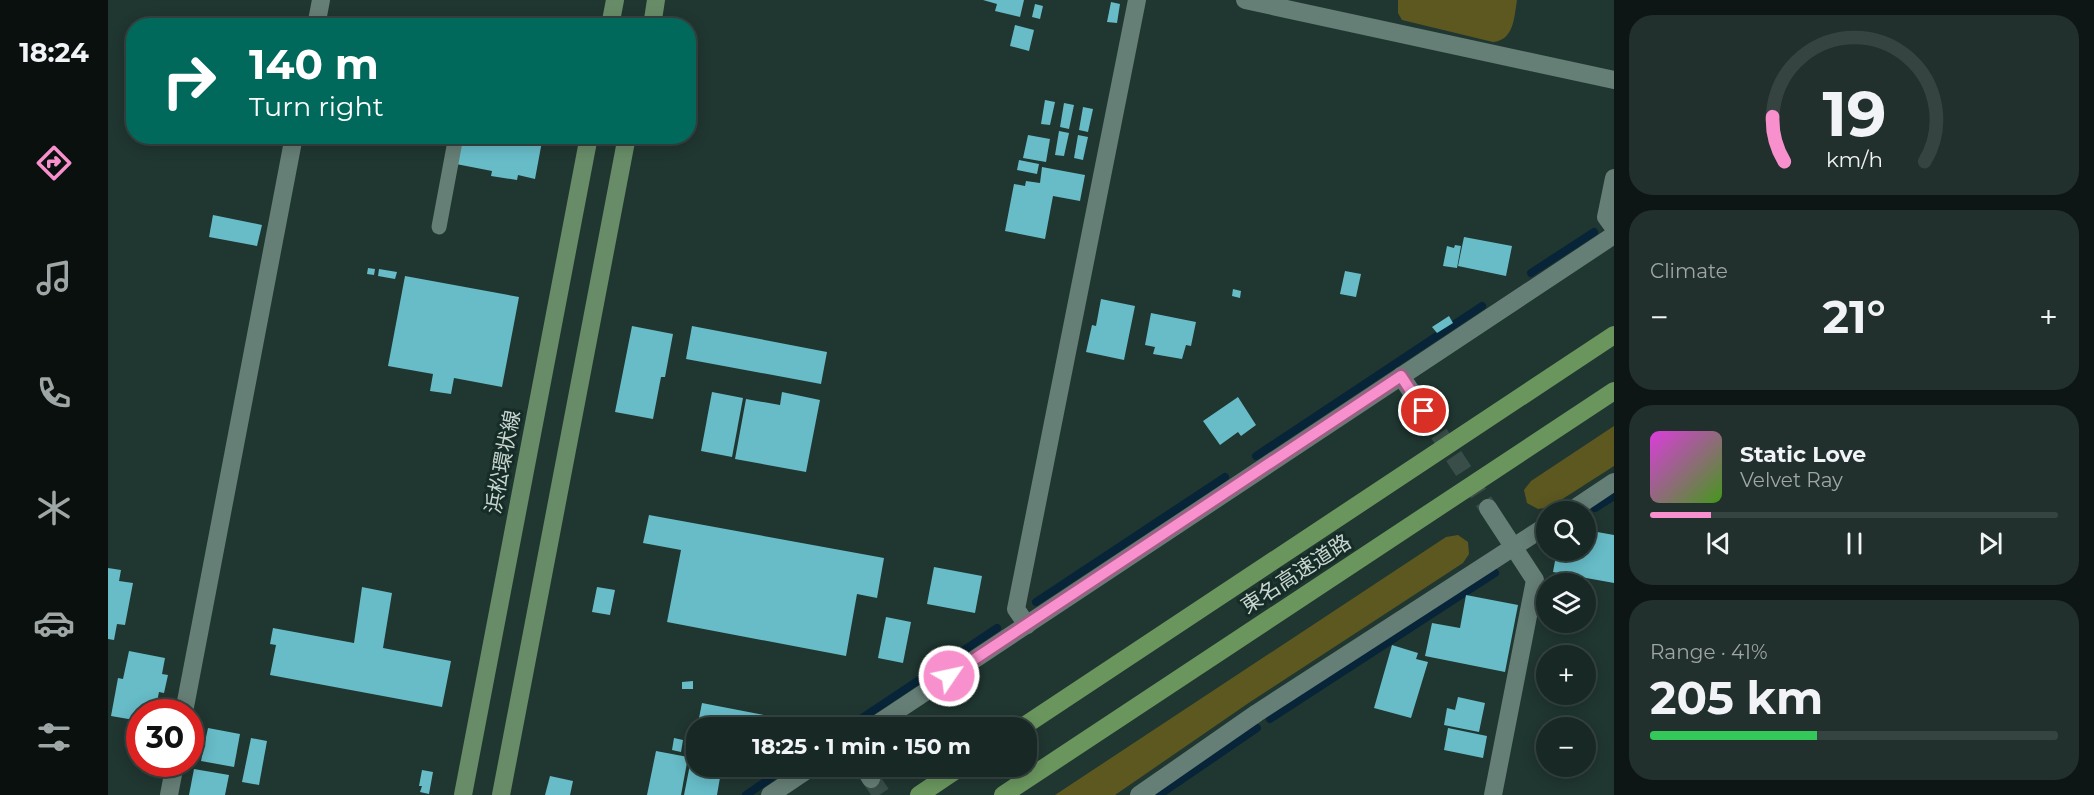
<!DOCTYPE html>
<html lang="en">
<head>
<meta charset="utf-8">
<style>
	:root { --surface:#182824; --page:#21302c; --text:#f1f3f6; --muted:#9fa6a6; --line:#364441; --accent:#f890cd }
	body { margin:0; font-family:Montserrat,"Noto Sans JP",sans-serif; background:var(--page); color:var(--text); height:100vh; display:flex; flex-direction:column; font-size:22px; white-space:nowrap }
	* { box-sizing:border-box; margin:0 }
	p { font-size:20px; color:var(--muted) }
	.icon { flex:none; width:33px; height:33px; fill:none; stroke:currentColor; stroke-width:2; stroke-linecap:round; stroke-linejoin:round }
	.map { position:relative; flex:1; overflow:hidden }
	.panel { display:flex; flex-direction:column; gap:15px; padding:15px; background:#0d1614; width:480px }
	.panel>* { flex:none }
	.guide { position:absolute; left:18px; top:18px; width:570px; height:126px; border-radius:24px; box-shadow:0 3px 15px #0003,0 0 0 2px var(--line); background:#00695c; color:#fff; overflow:hidden }
	.fabs { position:absolute; left:1428px; top:501px; display:grid; gap:12px }
	.fabs a { display:grid; place-items:center; width:60px; height:60px; border-radius:50%; background:var(--surface); box-shadow:0 3px 15px #0003,0 0 0 2px var(--line); font-size:30px }
	.speed { position:absolute; left:18px; top:699px; display:flex; gap:12px; font-size:30px; font-weight:700; text-align:center }
	.speed>* { display:grid; place-content:center; width:78px; height:78px; border-radius:50%; background:var(--surface); box-shadow:0 3px 15px #0003,0 0 0 2px var(--line); line-height:1 }
	.speed .limit { border:9px solid #d22; background:#fff; color:#111 }
	.pin { position:absolute; display:grid; place-items:center; width:51px; height:51px; color:#fff; margin:-26px; border:3px solid #fff; border-radius:50%; box-shadow:0 2px 6px #0007 }
	.me { position:absolute; width:66px; margin:-33px; rotate:56deg; stroke-linejoin:round; filter:drop-shadow(0 0 4px #0008) }
	.turn { display:flex; align-items:center; gap:21px; height:126px; padding:0 24px; font-size:27px }
	.turn .icon { width:78px; height:78px; stroke-width:2.5 }
	.turn b { display:block; font-size:42px; line-height:51px }
	.big { font-size:45px; font-weight:700; line-height:1.1 }
	.panel .card { flex:1; display:flex; flex-direction:column; justify-content:center; gap:9px; min-width:0; padding:0 21px; border-radius:24px; background:var(--page) }
	.panel .dial { align-items:center; gap:0 }
	.dial svg { height:156px; overflow:visible; fill:none; stroke:var(--line); stroke-width:7; stroke-linecap:round; text-anchor:middle }
	.dial text { fill:var(--text); stroke:none }
	.song { display:flex; align-items:center; gap:18px }
	.cover { width:72px; height:72px; border-radius:9px; background:linear-gradient(135deg,hsl(300 70% 55%),hsl(100 70% 35%)) }
	.played { height:6px; border-radius:3px; background:linear-gradient(90deg,var(--accent) 15%,var(--line) 15%) }
	.keys { display:flex; justify-content:space-around; direction:ltr }
	.heat { display:flex; justify-content:space-between; align-items:center; font-size:33px; direction:ltr }
	.charge { height:9px; border-radius:4px; background:linear-gradient(90deg,#34c759 41%,var(--line) 0) }
	.trip { position:absolute; left:578px; top:717px; width:351px; height:60px; border-radius:24px; background:var(--surface); box-shadow:0 3px 15px #0003,0 0 0 2px var(--line); font-weight:700; line-height:60px; text-align:center }
	main { display:flex; flex:1; min-height:0 }
	.tabs { display:flex; flex-direction:column; width:108px; justify-content:space-around; align-items:center; background:#0a100e; color:var(--muted) }
	.tabs .icon { width:42px; height:42px }
	.tabs .current { color:var(--accent) }
	.tabs b { font-size:27px; color:var(--text) }
	.map>svg:first-child { display:block }
</style>
</head>
<body>
<main>
<nav class="tabs">
<b>18:24</b>
<svg class="icon current" aria-label="directions" viewBox="0 0 24 24"><path d="M12 3l9 9-9 9-9-9zM9 14v-3h6M13 9l2 2-2 2"/></svg>
<svg class="icon" aria-label="music" viewBox="0 0 24 24"><path d="M9 18V5l10-2v13"/><circle cx="6" cy="18" r="3"/><circle cx="16" cy="16" r="3"/></svg>
<svg class="icon" aria-label="phone" viewBox="0 0 24 24"><path d="M5 4h4l2 5-3 2q2 4 5 5l2-3 5 2v4C11 20 4 13 5 4z"/></svg>
<svg class="icon" aria-label="climate" viewBox="0 0 24 24"><path d="M12 3v18M4 7l16 10M4 17L20 7"/></svg>
<svg class="icon" aria-label="car" viewBox="0 0 24 24"><path d="M5 17H2v-5l4-1 3-4h7l3 4 3 1v5h-3M9 17h6M6 11h13"/><circle cx="7" cy="17" r="2"/><circle cx="17" cy="17" r="2"/></svg>
<svg class="icon" aria-label="filters" viewBox="0 0 24 24"><path d="M4 7h16M4 17h16"/><circle cx="9" cy="7" r="2"/><circle cx="15" cy="17" r="2"/></svg>
</nav>
<div class="map">
<svg width="1506" height="795" viewBox="0 0 1506 795">
	<rect width="100%" height="100%" fill="#203630"/>
	<g fill="#5d5820">
		<path d="M1290 0H1409C1406 18 1406 40 1385 42L1294 20 1290 13Z"/>
		<path d="M1506 426V466L1442 507 1430 509 1419 503 1416 490 1423 481Z"/>
		<path d="M1350 535 1360 542 1361 554 1355 563 1142 702 1007 795H947L1338 537Z"/>
	</g>
	<g fill="none" stroke-linecap="round" stroke-linejoin="round">
		<g stroke="#072438" stroke-width="8">
			<path d="M1423 273 1486 232"/>
			<path d="M1148 456 1374 306"/>
			<path d="M1487 508 1506 496"/>
			<path d="M1437 541 1438 539"/>
			<path d="M928 602 1117 477"/>
			<path d="M1162 719 1387 573"/>
			<path d="M739 728 889 628"/>
			<path d="M638 795 680 766"/>
			<path d="M1051 795 1149 728"/>
		</g>
	</g>
	<g fill="#67bcc8">
		<path d="M875 0H916L912 17 887 11 889 4Z"/>
		<path d="M1003 2 1012 4 1009 23 999 22Z"/>
		<path d="M927 4 935 6 932 19 924 17Z"/>
		<path d="M907 25 926 30 921 51 902 46Z"/>
		<path d="M937 100 947 102 942 125 933 124Z"/>
		<path d="M956 103 966 105 961 129 952 127Z"/>
		<path d="M975 107 985 109 980 132 971 130Z"/>
		<path d="M951 131 961 133 956 156 947 155Z"/>
		<path d="M920 135 942 139 938 162 915 158Z"/>
		<path d="M970 135 980 137 975 160 966 158Z"/>
		<path d="M353 136H435L427 179 410 175 409 180 383 176 384 171 348 164Z"/>
		<path d="M911 160 931 164 929 174 909 170Z"/>
		<path d="M934 167 977 175 972 201 945 196 937 239 897 231 906 184 917 186 918 181 932 183Z"/>
		<path d="M105 215 154 225 149 246 101 237Z"/>
		<path d="M1356 237 1404 246 1398 276 1350 266Z"/>
		<path d="M1347 245 1353 246 1349 268 1335 266 1339 246 1346 248Z"/>
		<path d="M260 268 267 269 266 275 259 274Z"/>
		<path d="M271 269 289 272 287 279 270 276Z"/>
		<path d="M1237 271 1253 274 1248 297 1232 294Z"/>
		<path d="M297 276 411 297 394 387 346 378 343 394 322 391 325 374 280 366Z"/>
		<path d="M1125 289 1133 291 1132 298 1124 296Z"/>
		<path d="M993 299 1027 306 1016 360 978 352 984 325 988 326Z"/>
		<path d="M1043 313 1088 322 1083 346 1078 345 1074 359 1045 354 1047 347 1037 345Z"/>
		<path d="M1341 316 1345 323 1329 333 1324 327Z"/>
		<path d="M524 326 565 334 557 377H553L545 419 507 412Z"/>
		<path d="M584 326 719 352 713 384 578 359Z"/>
		<path d="M604 392 635 398 624 457 593 451Z"/>
		<path d="M674 392 712 400 698 472 627 459 638 399 672 405Z"/>
		<path d="M1130 397 1148 425 1133 436 1130 432 1112 445 1095 421Z"/>
		<path d="M541 515 776 558 769 598 749 594 738 656 559 622 573 550 535 543Z"/>
		<path d="M1478 530 1506 535V583L1445 572 1449 550H1478Z"/>
		<path d="M826 567 874 576 867 613 819 604Z"/>
		<path d="M0 568 13 570 11 581 25 583 17 625 9 624 6 640 0 639Z"/>
		<path d="M254 587 284 593 275 648 343 661 334 707 162 675 168 645 162 644 165 628 246 643Z"/>
		<path d="M489 587 507 590 502 615 484 612Z"/>
		<path d="M1358 595 1410 605 1397 672 1317 656 1324 623 1352 628Z"/>
		<path d="M778 617 803 622 795 663 770 658Z"/>
		<path d="M1284 645 1310 653 1308 659 1320 662 1303 718 1266 708Z"/>
		<path d="M21 651 57 658 54 674 60 675 56 693 51 692 47 712H32V721L3 716 10 678 15 679Z"/>
		<path d="M585 681V689H574V682Z"/>
		<path d="M1350 697 1377 703 1371 732 1336 725 1339 708 1347 710Z"/>
		<path d="M594 703 671 718 669 728H589Z"/>
		<path d="M100 728 132 734 126 767 93 761Z"/>
		<path d="M1340 728 1379 736 1375 758 1336 750Z"/>
		<path d="M143 738 159 741 151 785 134 782Z"/>
		<path d="M566 738 575 740 573 752 564 750Z"/>
		<path d="M587 739 588 766H614L609 795H576Z"/>
		<path d="M548 751 580 757 573 795H539Z"/>
		<path d="M86 769 121 775 117 795H81Z"/>
		<path d="M314 770 325 772 321 794 312 792 314 786H311Z"/>
		<path d="M442 776 465 781 462 795H437Z"/>
	</g>
	<g fill="none" stroke-linecap="round" stroke-linejoin="round">
		<g stroke="#394e48" stroke-width="18" stroke-dasharray="18 9" stroke-linecap="butt">
			<path d="M1316 411 1380 508"/>
			<path d="M763 779 774 795"/>
		</g>
		<path stroke="#657e76" stroke-width="15" d="M331 227 348 136"/>
		<g stroke="#657e76" stroke-width="18">
			<path d="M1137 0 1506 80"/>
			<path d="M208 26 213 0"/>
			<path d="M1506 178 1498 217 1506 228"/>
			<path d="M1293 376 1316 411"/>
			<path d="M1380 508 1427 580 1385 795"/>
			<path d="M1461 512 1506 482"/>
			<path d="M919 625 908 609 1029 0"/>
			<path d="M76 712 186 136"/>
			<path d="M763 728 1506 235"/>
			<path d="M755 766 763 779"/>
			<path d="M61 795 67 764"/>
			<path d="M662 795 705 766"/>
			<path d="M1031 795 1149 713 1438 526"/>
		</g>
		<g stroke="#688c68" stroke-width="18">
			<path d="M502 26 507 0"/>
			<path d="M544 26 548 0"/>
			<path d="M355 795 481 136"/>
			<path d="M393 795 519 136"/>
		</g>
		<g stroke="#6a965e" stroke-width="18">
			<path d="M913 728 1506 335"/>
			<path d="M811 795 854 766"/>
			<path d="M895 795 1506 391"/>
		</g>
	</g>
	<g fill="none" stroke-linecap="round" stroke-linejoin="round">
		<g stroke="#a15e85" stroke-width="15">
			<path id="route" d="M841 676 1293 376 1316 411"/>
		</g>
		<use href="#route" stroke="#f890cd" stroke-width="10"/>
	</g>
	<g text-anchor="middle" stroke-width="6" stroke-linejoin="round" paint-order="stroke">
		<g font-size="21" fill="#c8d5d0" stroke="#162c26">
			<text transform="translate(395 462) rotate(-79)" y="7">浜松環状線</text>
			<text transform="translate(1188 574) rotate(-33)" y="7">東名高速道路</text>
		</g>
	</g>
</svg>
<div class="fabs">
<a><svg class="icon" aria-label="search" viewBox="0 0 24 24"><circle cx="10" cy="10" r="6"/><path d="M15 15l6 6"/></svg></a>
<a><svg class="icon" aria-label="layers" viewBox="0 0 24 24"><path d="M12 4l9 5-9 5-9-5zM3 14l9 5 9-5"/></svg></a>
<a>+</a>
<a>−</a>
</div>
<div class="speed"><div class="limit">30</div></div>
<div class="pin" style="left:1316px;top:411px;background:#d93025"><svg class="icon" aria-label="arrive" viewBox="0 0 24 24"><path d="M6 21V4h12l-3 4 3 4H6"/></svg></div>
<svg class="me" style="left:841px;top:676px" viewBox="-20 -20 40 40"><circle r="17" fill="#f890cd" stroke="#fff" stroke-width="3"/><path d="M0-11L8 9 0 5-8 9z" fill="#fff"/></svg>
<div class="trip">18:25 · 1 min · 150 m</div>
<div class="guide">
<div class="turn"><svg class="icon" aria-label="right" viewBox="0 0 24 24"><path d="M7 20v-9h11M14 6l5 5-5 5"/></svg><div><b>140 m</b>Turn right</div></div>
</div>
</div>
<section class="panel">
<div class="card dial"><svg viewBox="0 0 100 80">
<path d="M14 69A42 42 0 1 1 86 69"/>
<path d="M14 69A42 42 0 0 1 8 46" stroke="#f890cd"/>
<text x="50" y="56" font-size="32" font-weight="700">19</text>
<text x="50" y="72" font-size="11">km/h</text>
</svg></div>
<div class="card"><p>Climate</p>
<div class="heat"><a>−</a><b class="big">21°</b><a>+</a></div>
</div>
<div class="card">
<div class="song"><i class="cover"></i><div><b>Static Love</b><p>Velvet Ray</p></div></div>
<div class="played"></div>
<div class="keys"><svg class="icon" aria-label="previous" viewBox="0 0 24 24"><path d="M18 5L8 12l10 7zM5 5v14"/></svg><svg class="icon" aria-label="pause" viewBox="0 0 24 24"><path d="M8 5v14M16 5v14"/></svg><svg class="icon" aria-label="next" viewBox="0 0 24 24"><path d="M6 5l10 7-10 7zM19 5v14"/></svg></div>
</div>
<div class="card"><p>Range · 41%</p><b class="big">205 km</b><div class="charge"></div></div>
</section>
</main>
</body>
</html>
